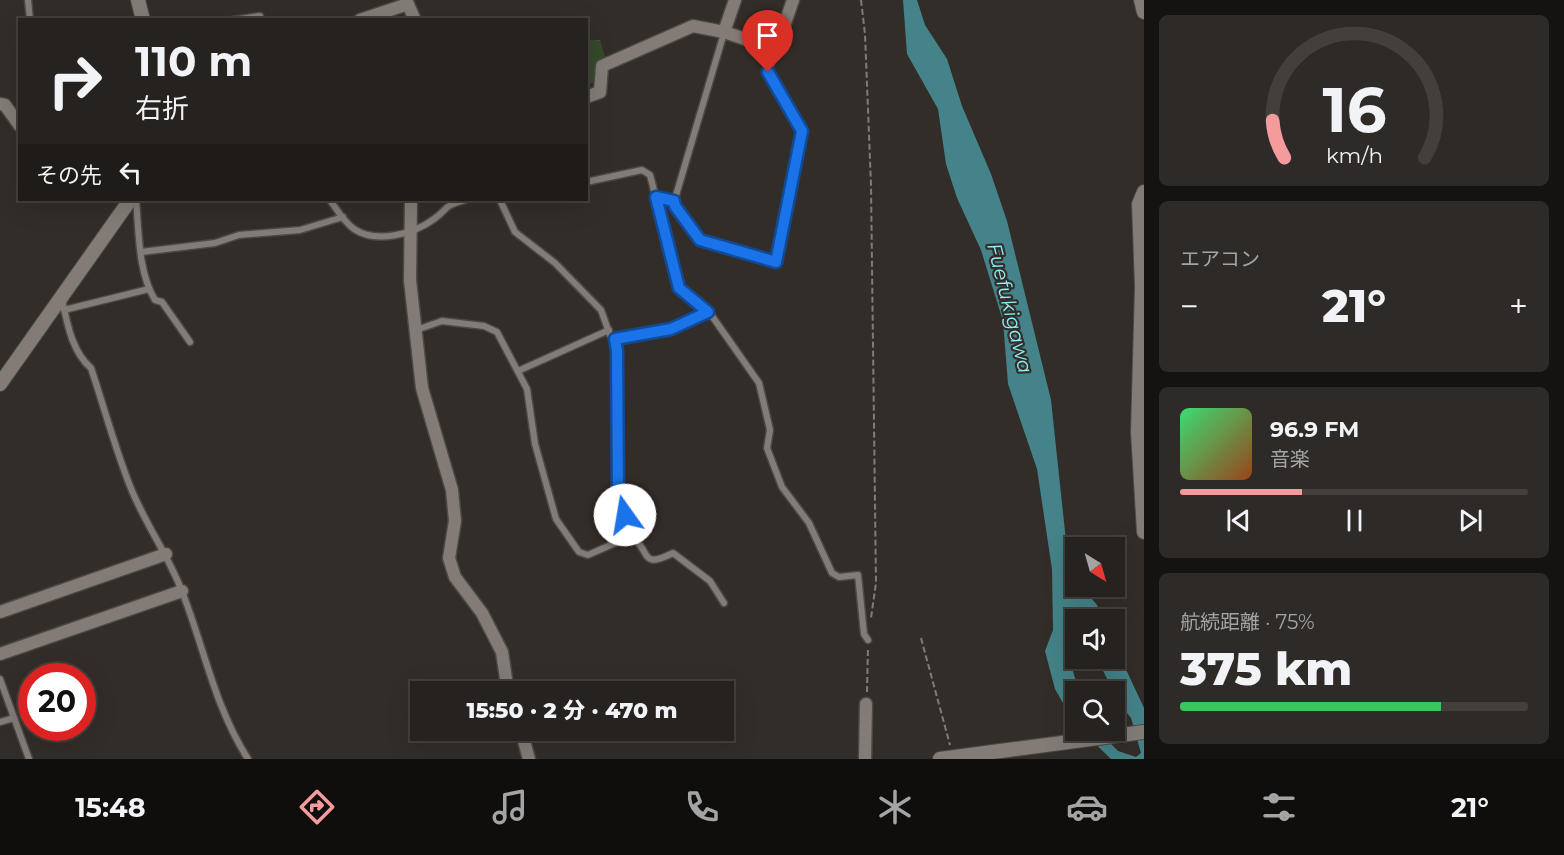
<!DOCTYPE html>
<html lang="ja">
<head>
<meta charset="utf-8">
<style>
	:root { --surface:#26221f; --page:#2e2a28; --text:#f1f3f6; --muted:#a4a4a4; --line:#423f3d; --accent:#f59b9c }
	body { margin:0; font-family:Montserrat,"Noto Sans JP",sans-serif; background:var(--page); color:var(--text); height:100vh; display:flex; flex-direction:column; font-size:22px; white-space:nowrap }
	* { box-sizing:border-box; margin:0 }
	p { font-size:20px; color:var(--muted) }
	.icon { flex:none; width:33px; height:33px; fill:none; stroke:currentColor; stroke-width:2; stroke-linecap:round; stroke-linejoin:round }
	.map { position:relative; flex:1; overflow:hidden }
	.side { display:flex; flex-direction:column; gap:15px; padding:15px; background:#151311; width:420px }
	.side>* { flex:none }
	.guide { position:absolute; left:18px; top:18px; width:570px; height:183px; border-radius:0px; box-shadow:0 6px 24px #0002,0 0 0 2px var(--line); background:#26221f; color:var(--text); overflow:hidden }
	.needle { width:39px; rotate:143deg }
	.controls { position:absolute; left:1065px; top:537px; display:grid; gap:12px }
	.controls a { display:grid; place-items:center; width:60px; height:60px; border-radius:0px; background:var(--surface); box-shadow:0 6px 24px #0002,0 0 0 2px var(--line); font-size:30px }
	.speed { position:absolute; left:18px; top:663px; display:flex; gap:12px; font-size:30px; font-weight:700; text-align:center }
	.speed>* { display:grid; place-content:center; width:78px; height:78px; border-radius:50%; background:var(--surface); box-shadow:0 6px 24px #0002,0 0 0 2px var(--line); line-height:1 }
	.speed .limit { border:9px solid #d22; background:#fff; color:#111 }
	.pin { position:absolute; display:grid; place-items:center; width:51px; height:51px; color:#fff; margin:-62px -26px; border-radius:50% 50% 50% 0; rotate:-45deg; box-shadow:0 0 6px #0007 }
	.pin .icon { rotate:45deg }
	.me { position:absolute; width:66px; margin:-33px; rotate:347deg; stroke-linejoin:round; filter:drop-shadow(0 0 4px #0008) }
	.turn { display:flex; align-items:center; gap:21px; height:126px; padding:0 18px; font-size:27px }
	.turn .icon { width:78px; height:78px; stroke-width:2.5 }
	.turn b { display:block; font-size:42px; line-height:51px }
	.then { display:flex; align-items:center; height:57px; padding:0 18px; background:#0003; gap:12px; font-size:22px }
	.big { font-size:45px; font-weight:800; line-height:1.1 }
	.side .widget { flex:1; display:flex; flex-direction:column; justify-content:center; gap:9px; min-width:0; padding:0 21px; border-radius:9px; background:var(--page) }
	.side .dial { align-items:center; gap:0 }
	.dial svg { height:156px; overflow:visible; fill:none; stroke:var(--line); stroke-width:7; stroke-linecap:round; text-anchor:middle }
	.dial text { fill:var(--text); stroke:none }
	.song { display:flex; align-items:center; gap:18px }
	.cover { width:72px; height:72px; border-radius:9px; background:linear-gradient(135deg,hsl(140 70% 55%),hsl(20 70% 35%)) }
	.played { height:6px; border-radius:3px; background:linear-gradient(90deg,var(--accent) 35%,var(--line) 35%) }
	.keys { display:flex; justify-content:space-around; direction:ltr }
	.heat { display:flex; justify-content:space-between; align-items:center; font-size:33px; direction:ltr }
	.charge { height:9px; border-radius:4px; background:linear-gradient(90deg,#34c759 75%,var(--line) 0) }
	.trip { position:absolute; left:410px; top:681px; width:324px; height:60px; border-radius:0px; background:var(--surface); box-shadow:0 6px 24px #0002,0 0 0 2px var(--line); font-weight:800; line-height:60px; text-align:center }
	.menu { display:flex; height:96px; justify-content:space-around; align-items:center; background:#0f0e0c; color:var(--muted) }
	.menu .icon { width:42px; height:42px }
	.menu .on { color:var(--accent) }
	.menu b { font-size:27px; color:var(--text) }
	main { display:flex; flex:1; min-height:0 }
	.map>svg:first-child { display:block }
</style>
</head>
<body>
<main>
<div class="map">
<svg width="1144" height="759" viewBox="0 0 1144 759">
	<defs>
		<pattern id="forest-firs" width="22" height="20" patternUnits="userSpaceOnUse" patternTransform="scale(1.5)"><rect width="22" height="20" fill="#35492a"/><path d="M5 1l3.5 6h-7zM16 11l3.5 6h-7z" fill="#536349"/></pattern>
	</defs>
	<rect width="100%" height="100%" fill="#332d29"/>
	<path fill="url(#forest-firs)" d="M587 40H600L606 60 597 63 593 82 587 86Z"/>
	<g fill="#448389">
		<path d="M903 0H917L925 25 947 59 962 106 991 174 1007 221 1051 400 1069 569 1075 577 1076 586 1082 587 1097 605 1103 619 1075 620 1068 613 1064 642 1079 691 1076 692 1075 724 1055 689 1045 651 1053 630 1052 569 1037 469 1008 384 1003 321 981 250 957 198 946 164 938 109 907 54Z"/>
		<path d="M1115 646 1144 708V759H1111L1082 731H1098L1118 751 1136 757 1141 753 1131 718 1120 704 1097 659 1114 658Z"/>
	</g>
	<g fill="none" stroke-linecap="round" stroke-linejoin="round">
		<g stroke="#4e4844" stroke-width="9">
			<g id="service">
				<path d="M28 0 30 20"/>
				<path d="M233 20 260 16"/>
				<path d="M724 33 674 202 700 240 776 262 802 131 768 72 776 49"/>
				<path d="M586 182 642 170 650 175 679 287 712 316 759 383 770 430 767 448 782 487 809 523 832 573 839 577 858 575 864 634 868 640"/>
				<path d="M656 197 674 201"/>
				<path d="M136 200C139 232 138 272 155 300L162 302 190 342"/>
				<path d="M330 200C337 210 344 222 354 229 376 244 414 234 434 219 450 207 443 206 465 200"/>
				<path d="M500 200 515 232 555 263 601 310 610 335 615 339 671 329 708 312"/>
				<path d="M141 252 215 243 239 235 300 230 343 217"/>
				<path d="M62 299C67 323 72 352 91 368 104 407 115 448 130 486 144 522 167 553 181 589 204 646 214 706 248 759"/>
				<path d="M64 310 149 289"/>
				<path d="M416 330 442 321 484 326 497 332 527 389 535 444 556 519 579 552 588 555 631 536C652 551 639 570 673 553L710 581 724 603"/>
				<path d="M615 339 617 351 618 493 631 536"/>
				<path d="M518 371 609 330"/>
				<path d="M0 679 29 759"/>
				<path d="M0 722 14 718"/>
			</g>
		</g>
		<g stroke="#4e4844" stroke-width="15">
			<g id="minor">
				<path d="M406 0 415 20"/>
				<path d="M360 20 408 4"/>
				<path d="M724 32 735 0"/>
				<path d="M586 97 600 92 602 66 693 26 724 32 776 49 793 0"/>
				<path d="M0 104 5 105 20 126"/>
				<path d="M411 200 410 280 422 388 452 490 455 521 449 558 455 577 482 613 502 652 508 692"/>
				<path d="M0 612 166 554"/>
				<path d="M0 654 182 591"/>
				<path d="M521 730 529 759"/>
				<path d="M865 759 866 704"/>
			</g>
		</g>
		<g stroke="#4e4844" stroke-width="16">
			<g id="tertiary">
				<path d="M138 0 143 20"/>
				<path d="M1141 0 1144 12"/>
				<path d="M1144 192 1139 204 1142 286 1138 432 1144 532"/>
				<path d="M0 384 130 200"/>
				<path d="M940 759 1144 732"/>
			</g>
		</g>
		<g stroke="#807b77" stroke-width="2" stroke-dasharray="6 3" stroke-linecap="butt">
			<path d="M861 0 865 34 871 185 876 583 871 618"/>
			<path d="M921 638 950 745"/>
			<path d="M867 692 868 647"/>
		</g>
		<use href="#service" stroke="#837c76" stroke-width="6"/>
		<use href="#minor" stroke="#837c76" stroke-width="12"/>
		<use href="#tertiary" stroke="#837c76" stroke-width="14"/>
	</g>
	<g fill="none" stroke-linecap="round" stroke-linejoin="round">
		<g stroke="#114b97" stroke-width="15">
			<path id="route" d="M625 515 618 494 617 351 615 339 671 329 708 312 679 288 656 197 674 201 675 206 700 240 776 262 802 131 768 72"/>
		</g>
		<use href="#route" stroke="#1a73e8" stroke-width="10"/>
	</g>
	<g text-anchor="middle" stroke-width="4.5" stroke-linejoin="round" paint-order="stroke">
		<g font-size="20" font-style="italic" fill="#8aeff9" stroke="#332d29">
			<text transform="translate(1010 308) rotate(76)" y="7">Fuefukigawa</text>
		</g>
	</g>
</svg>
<div class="controls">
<a><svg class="needle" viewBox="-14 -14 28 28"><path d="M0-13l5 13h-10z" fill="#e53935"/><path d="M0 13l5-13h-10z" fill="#a4a4a4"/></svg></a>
<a><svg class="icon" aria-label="sound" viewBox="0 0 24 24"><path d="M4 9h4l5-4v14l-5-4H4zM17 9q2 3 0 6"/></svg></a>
<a><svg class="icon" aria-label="search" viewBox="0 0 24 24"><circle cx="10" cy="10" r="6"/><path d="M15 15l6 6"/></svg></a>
</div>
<div class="speed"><div class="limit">20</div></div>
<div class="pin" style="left:768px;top:72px;background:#d93025"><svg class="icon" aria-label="arrive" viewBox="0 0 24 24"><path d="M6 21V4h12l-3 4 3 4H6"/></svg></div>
<svg class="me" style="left:625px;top:515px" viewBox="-20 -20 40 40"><circle r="19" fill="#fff"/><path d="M0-13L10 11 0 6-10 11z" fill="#1a73e8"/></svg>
<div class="trip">15:50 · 2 分 · 470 m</div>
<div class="guide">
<div class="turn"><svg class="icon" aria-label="right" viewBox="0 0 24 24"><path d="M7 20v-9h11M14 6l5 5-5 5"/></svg><div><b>110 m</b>右折</div></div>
<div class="then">その先<svg class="icon" aria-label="left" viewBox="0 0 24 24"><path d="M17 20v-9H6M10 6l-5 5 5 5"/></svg></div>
</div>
</div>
<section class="side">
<div class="widget dial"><svg viewBox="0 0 100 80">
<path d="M14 69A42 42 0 1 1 86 69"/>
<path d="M14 69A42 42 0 0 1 8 50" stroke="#f59b9c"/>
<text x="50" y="56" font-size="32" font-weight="700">16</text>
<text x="50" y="72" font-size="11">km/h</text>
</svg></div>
<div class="widget"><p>エアコン</p>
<div class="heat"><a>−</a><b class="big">21°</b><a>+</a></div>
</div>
<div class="widget">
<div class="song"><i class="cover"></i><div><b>96.9 FM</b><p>音楽</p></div></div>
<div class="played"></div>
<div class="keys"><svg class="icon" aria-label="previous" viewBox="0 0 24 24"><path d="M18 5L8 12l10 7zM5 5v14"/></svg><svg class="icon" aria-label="pause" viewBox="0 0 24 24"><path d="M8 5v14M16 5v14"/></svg><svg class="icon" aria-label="next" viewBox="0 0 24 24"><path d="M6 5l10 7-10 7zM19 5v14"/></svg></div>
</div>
<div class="widget"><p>航続距離 · 75%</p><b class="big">375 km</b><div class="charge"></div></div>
</section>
</main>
<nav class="menu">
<b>15:48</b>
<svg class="icon on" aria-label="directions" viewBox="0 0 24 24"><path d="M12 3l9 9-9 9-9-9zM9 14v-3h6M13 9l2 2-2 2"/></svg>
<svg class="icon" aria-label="music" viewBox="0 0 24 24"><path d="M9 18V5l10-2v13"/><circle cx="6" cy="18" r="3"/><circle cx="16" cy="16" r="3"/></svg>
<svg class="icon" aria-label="phone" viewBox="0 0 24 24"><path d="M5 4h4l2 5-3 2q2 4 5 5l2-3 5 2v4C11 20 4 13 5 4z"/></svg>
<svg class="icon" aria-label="climate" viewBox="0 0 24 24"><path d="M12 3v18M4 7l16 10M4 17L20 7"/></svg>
<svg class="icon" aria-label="car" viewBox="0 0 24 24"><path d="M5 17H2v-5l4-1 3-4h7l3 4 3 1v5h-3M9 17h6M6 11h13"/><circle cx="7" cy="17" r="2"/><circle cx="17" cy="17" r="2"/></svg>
<svg class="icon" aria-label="filters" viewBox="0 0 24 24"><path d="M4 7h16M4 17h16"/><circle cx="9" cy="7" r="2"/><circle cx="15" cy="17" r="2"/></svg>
<b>21°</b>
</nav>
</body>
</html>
